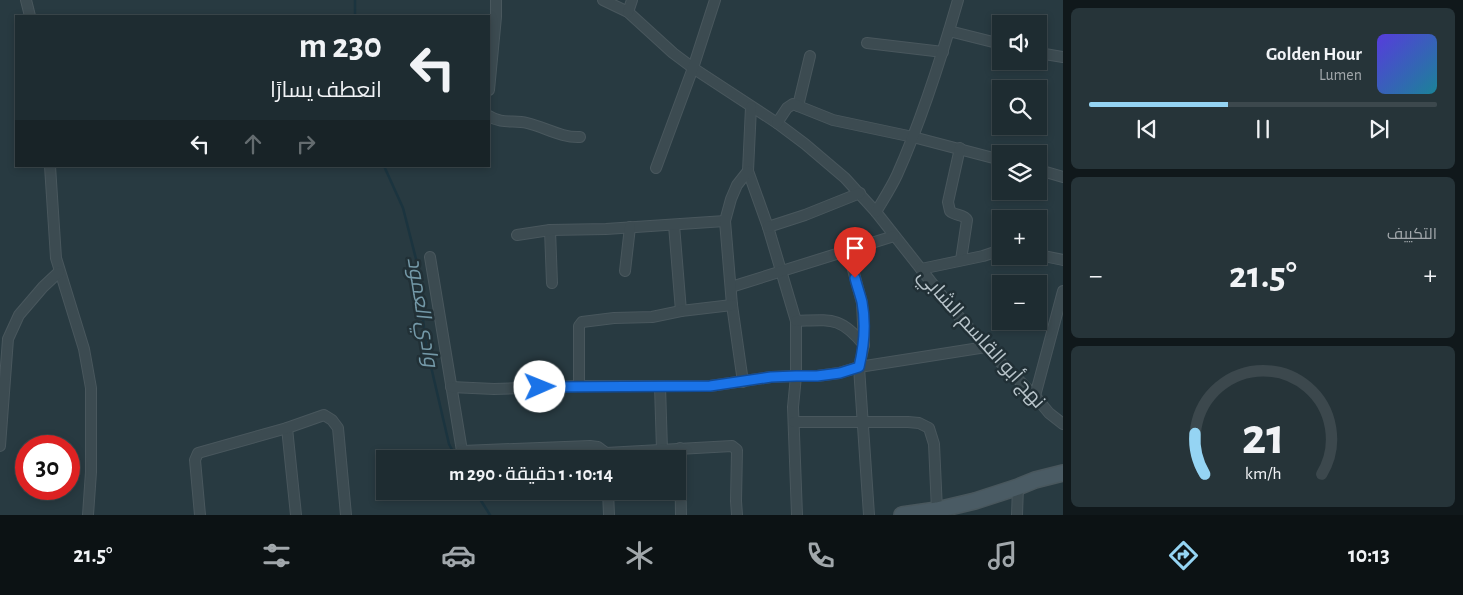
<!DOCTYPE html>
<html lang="ar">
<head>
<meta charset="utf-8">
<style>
	:root { --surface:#1e2c31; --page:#263439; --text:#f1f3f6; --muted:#a1a7ab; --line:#3c484d; --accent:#95d4f3 }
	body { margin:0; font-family:"Alegreya Sans",Cairo,sans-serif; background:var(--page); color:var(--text); direction:rtl; height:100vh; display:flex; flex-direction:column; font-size:19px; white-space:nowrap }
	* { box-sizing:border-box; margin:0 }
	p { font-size:16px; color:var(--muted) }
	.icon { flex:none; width:28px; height:28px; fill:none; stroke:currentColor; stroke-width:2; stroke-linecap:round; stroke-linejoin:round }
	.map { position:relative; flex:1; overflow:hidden; direction:ltr }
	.panel { display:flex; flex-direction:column; gap:8px; padding:8px; background:#10181b; width:400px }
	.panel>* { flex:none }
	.banner { position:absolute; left:15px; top:15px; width:475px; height:152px; border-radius:0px; box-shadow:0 2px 8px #0003,0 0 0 1px var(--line); direction:rtl; background:#1e2c31; color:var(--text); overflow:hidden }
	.tools { position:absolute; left:992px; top:15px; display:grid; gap:10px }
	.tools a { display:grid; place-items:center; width:55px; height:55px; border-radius:0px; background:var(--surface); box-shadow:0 2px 8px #0003,0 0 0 1px var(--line); font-size:25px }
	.speed { position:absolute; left:15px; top:435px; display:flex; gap:10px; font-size:25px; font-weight:700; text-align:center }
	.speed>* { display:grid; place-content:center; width:65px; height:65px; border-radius:50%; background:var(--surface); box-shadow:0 2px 8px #0003,0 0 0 1px var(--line); line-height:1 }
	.speed .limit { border:8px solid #d22; background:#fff; color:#111 }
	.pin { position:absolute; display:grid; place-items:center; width:42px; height:42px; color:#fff; margin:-51px -21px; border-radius:50% 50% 50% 0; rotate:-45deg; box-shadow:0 0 5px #0007 }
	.pin .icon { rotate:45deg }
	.me { position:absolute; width:55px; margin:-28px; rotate:89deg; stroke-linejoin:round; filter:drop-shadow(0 0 4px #0008) }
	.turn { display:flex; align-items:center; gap:18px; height:105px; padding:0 25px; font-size:22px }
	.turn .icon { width:65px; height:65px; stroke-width:2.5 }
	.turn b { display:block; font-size:35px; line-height:42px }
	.lanes { display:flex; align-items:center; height:48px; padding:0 25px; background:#0003; justify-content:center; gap:25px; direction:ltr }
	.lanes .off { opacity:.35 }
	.big { font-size:38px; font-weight:600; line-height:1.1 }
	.panel .card { flex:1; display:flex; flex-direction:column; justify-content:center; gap:8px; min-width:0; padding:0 18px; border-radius:8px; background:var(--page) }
	.panel .dial { align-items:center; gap:0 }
	.dial svg { height:130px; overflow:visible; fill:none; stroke:var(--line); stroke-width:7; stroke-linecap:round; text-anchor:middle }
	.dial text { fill:var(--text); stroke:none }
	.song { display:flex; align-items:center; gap:15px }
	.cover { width:60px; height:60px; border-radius:8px; background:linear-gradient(135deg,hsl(250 70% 55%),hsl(190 70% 35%)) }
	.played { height:5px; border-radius:2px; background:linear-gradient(90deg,var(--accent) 40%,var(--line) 40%) }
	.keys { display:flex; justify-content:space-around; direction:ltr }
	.heat { display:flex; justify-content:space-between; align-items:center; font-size:28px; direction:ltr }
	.trip { position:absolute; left:376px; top:450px; width:310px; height:50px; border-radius:0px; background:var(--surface); box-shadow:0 2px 8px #0003,0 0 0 1px var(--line); font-weight:600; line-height:50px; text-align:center; direction:rtl }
	.tabs { display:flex; height:80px; justify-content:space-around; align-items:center; background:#0c1214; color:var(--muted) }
	.tabs .icon { width:35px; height:35px }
	.tabs .current { color:var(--accent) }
	.tabs b { font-size:22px; color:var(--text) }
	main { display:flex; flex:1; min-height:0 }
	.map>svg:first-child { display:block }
</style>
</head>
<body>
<main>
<section class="panel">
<div class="card">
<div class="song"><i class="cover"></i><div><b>Golden Hour</b><p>Lumen</p></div></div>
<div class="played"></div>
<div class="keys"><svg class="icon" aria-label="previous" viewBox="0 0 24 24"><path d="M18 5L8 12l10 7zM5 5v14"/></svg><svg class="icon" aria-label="pause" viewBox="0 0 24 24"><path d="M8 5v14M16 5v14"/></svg><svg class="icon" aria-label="next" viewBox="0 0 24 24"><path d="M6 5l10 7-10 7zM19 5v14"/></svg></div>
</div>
<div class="card"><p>التكييف</p>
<div class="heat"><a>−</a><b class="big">21.5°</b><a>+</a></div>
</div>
<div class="card dial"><svg viewBox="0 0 100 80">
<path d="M14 69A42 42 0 1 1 86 69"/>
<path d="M14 69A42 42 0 0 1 8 44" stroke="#95d4f3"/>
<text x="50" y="56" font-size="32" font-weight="700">21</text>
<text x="50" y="72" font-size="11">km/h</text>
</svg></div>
</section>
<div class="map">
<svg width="1063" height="515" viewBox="0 0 1063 515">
	<rect width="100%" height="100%" fill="#283a41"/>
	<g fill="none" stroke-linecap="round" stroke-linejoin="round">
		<g stroke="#1b343f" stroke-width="2.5">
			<path d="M355 16V0"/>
			<path d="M384 166 403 208 416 259 426 345 449 444 457 459"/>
			<path d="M475 491 490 515"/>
		</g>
		<g stroke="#49575d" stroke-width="12">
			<g id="street">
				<path d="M26 0 30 16"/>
				<path d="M603 0 628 12 673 53 693 68 777 123 805 144 845 178 876 212 954 311 997 359 1035 396 1049 413 1063 424"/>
				<path d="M628 12 632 0"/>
				<path d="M949 31 1001 44"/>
				<path d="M867 43 943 52"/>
				<path d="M1039 53 1063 57"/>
				<path d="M489 90 496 17V0"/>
				<path d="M798 106 810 56"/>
				<path d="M751 107 748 171 768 227 796 321V376L793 407 797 515"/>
				<path d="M489 116C501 124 514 120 527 123 545 127 561 138 580 137"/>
				<path d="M777 123 787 108 793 104 833 120 913 137 1001 160"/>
				<path d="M960 148 948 202 950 211C955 216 964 214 967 220L961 260"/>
				<path d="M50 166 56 258 84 349 91 388V472L88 515"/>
				<path d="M656 168 693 68 715 0"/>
				<path d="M1039 170 1063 177"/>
				<path d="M876 212C883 200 891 188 897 175 922 119 941 59 958 0"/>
				<path d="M674 225 681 311"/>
				<path d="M768 227 805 215 860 193"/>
				<path d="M550 230 552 283"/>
				<path d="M517 235 550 230 606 229 725 221"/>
				<path d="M848 251 862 303 864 345 859 367 869 515"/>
				<path d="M1039 255 1063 260"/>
				<path d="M430 257 462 451 465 459"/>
				<path d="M921 269 983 256 1001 250"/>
				<path d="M625 271 630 227"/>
				<path d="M731 287 894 236"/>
				<path d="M796 321C831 320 840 316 864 345"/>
				<path d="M743 382 732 305 725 221 731 199 737 185 748 171"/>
				<path d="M579 386V326L582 322 614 318 652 317 681 311 732 305"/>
				<path d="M660 386 662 450"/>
				<path d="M451 387 494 389 579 386H710L771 377 796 376H817L839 373 859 367 986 347"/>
				<path d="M1035 396 1063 291"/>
				<path d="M794 422H908L919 423 929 428 934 444 937 510"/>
				<path d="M287 428 296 515"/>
				<path d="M0 446 8 339 19 315 43 287 59 272"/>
				<path d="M680 448 681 515"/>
				<path d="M462 451 590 446 598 447 606 453 732 446 737 450 736 501 737 515"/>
				<path d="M608 491 609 515"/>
				<path d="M200 515 195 460 198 453 287 428 324 415 332 420 338 428 346 515"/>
				<path d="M1017 515 1018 487"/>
			</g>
		</g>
		<g stroke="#49575d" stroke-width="18">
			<path id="secondary" d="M902 515 937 510 975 501 1018 487 1035 480 1063 473"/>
		</g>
		<use href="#street" stroke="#3c4b51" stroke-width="10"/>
		<use href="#secondary" stroke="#4a5b64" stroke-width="15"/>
	</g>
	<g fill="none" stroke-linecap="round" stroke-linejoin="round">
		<g stroke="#114b97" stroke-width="12">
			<path id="route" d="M540 387 710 386 771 377 796 376H817L840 373 859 367C864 346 866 323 862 302 860 294 857 286 855 278"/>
		</g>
		<use href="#route" stroke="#1a73e8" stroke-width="9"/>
	</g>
	<g text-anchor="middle" stroke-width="5" stroke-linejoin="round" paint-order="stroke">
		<g font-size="20" fill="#b9c5cb" stroke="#213036">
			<text transform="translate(982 338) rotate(48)" y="7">نهج أبو القاسم الشابي</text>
		</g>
		<g font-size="21" font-style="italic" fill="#7499a8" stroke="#213036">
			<text transform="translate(423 312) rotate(81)" y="7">وادي العمود</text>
		</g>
	</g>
</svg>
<div class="tools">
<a><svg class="icon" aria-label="sound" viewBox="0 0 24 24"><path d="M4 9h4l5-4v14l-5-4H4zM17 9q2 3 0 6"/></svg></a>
<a><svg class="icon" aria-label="search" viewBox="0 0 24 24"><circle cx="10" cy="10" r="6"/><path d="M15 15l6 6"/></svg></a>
<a><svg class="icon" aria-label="layers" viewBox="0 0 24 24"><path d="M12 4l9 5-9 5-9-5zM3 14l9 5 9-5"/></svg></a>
<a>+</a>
<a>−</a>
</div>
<div class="speed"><div class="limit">30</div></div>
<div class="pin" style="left:855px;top:278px;background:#d93025"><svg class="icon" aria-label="arrive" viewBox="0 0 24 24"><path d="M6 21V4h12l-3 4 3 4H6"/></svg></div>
<svg class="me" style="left:540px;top:387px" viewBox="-20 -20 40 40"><circle r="19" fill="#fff"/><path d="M0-13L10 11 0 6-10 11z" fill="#1a73e8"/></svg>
<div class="trip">10:14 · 1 دقيقة · 290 m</div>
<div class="banner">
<div class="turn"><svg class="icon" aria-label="left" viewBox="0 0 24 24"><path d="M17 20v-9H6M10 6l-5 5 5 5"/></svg><div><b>230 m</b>انعطف يسارًا</div></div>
<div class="lanes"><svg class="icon" aria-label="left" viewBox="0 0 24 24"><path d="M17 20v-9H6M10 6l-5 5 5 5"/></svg><svg class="icon off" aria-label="ahead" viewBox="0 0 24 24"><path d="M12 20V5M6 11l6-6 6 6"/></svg><svg class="icon off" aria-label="right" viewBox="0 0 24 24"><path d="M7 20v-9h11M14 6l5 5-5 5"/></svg></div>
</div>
</div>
</main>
<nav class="tabs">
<b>10:13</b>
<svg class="icon current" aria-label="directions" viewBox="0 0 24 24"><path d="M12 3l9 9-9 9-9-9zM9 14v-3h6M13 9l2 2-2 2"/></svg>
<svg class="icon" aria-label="music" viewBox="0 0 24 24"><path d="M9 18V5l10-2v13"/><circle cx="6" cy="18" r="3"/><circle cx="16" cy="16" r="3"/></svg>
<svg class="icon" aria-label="phone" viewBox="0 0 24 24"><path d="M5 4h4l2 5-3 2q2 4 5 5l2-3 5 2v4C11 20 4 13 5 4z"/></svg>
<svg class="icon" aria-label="climate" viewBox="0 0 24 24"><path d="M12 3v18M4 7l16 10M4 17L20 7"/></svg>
<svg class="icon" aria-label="car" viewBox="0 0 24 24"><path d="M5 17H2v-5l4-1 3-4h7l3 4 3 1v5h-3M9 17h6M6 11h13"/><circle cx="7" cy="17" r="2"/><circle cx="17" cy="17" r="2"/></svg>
<svg class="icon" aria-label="filters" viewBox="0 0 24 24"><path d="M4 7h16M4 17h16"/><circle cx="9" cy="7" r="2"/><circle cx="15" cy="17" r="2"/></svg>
<b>21.5°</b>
</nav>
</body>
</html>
